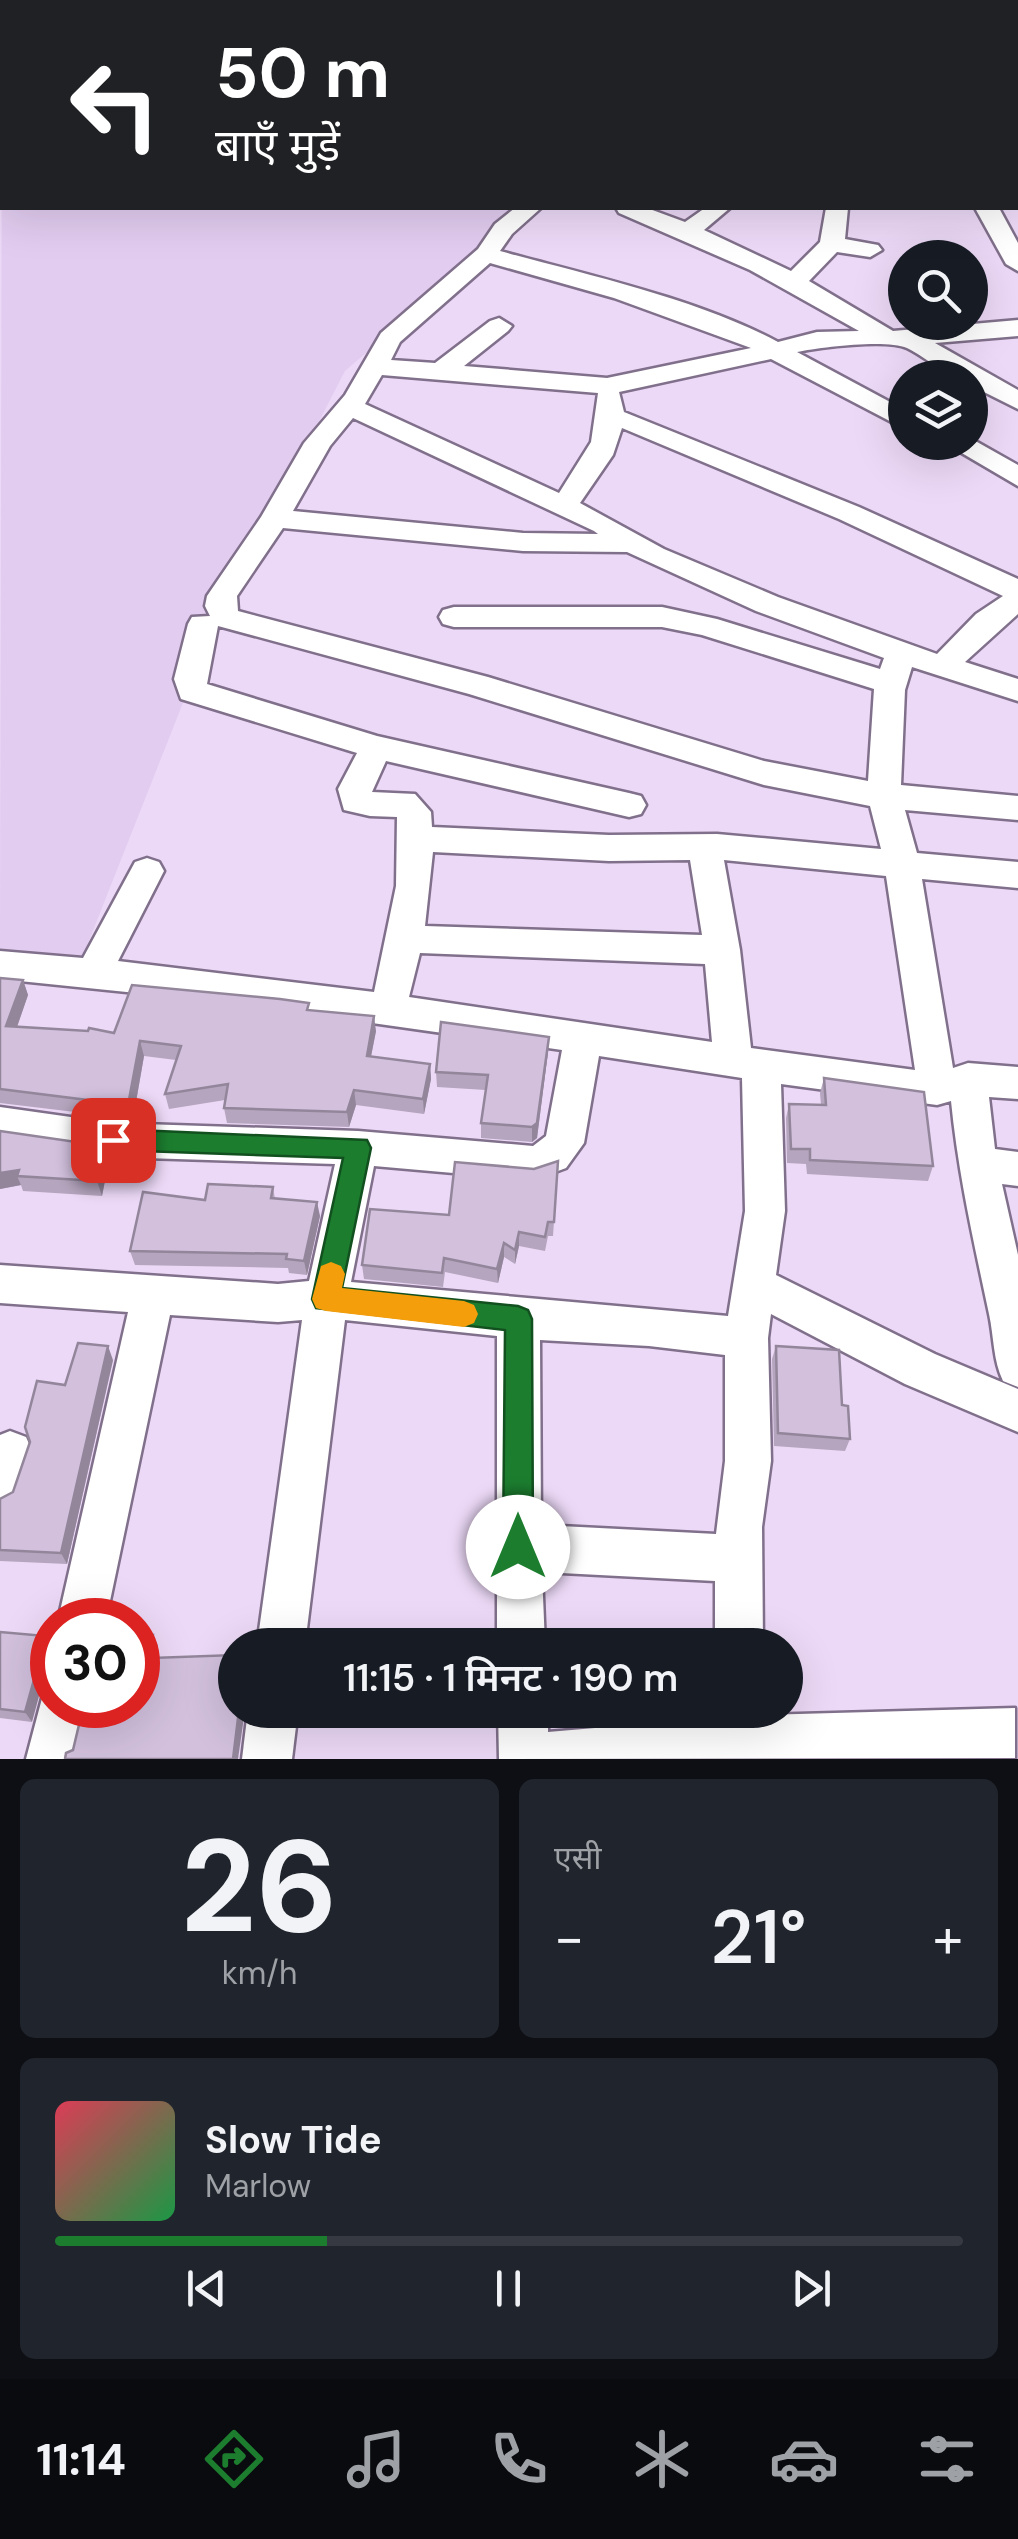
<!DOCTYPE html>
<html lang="hi">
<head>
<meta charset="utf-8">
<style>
	:root { --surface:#171b24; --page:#20242c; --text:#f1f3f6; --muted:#9ea1a6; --line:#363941; --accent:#1c7d2f }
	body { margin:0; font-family:"DM Sans","Noto Sans Devanagari",sans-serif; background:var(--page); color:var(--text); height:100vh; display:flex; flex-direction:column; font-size:38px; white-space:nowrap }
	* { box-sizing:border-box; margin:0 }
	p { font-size:32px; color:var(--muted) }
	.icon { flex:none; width:55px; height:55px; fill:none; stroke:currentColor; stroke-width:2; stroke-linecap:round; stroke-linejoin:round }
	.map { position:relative; height:1759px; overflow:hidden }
	.drawer { display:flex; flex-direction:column; gap:20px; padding:20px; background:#0d0f14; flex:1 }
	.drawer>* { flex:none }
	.guide { position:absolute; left:0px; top:0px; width:1020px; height:210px; box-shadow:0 10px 40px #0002; background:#202124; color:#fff; overflow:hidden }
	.controls { position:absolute; left:888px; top:240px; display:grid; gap:20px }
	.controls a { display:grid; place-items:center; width:100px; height:100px; border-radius:50%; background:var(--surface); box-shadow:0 10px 40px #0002; font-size:50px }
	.speed { position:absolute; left:30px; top:1598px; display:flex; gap:20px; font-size:50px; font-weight:700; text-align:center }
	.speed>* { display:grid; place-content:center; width:130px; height:130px; border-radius:50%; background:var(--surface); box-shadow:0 10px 40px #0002; line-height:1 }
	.speed .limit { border:15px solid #d22; background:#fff; color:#111 }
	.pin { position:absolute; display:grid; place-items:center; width:85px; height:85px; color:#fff; margin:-42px; border-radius:20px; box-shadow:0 5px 15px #0006 }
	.me { position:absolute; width:110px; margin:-55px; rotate:0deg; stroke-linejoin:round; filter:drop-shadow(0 0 8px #0008) }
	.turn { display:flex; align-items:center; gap:35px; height:210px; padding:0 50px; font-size:45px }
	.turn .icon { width:130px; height:130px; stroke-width:2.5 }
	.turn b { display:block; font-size:70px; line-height:85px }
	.big { font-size:75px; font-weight:600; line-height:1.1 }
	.drawer .card { flex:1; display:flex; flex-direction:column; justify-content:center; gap:15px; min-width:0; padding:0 35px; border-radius:15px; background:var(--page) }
	.drawer .dial { align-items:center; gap:0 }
	.dial b { font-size:130px; line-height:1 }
	.song { display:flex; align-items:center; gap:30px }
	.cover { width:120px; height:120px; border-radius:15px; background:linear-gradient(135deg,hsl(350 70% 55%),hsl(140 70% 35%)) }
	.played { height:10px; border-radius:5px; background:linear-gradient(90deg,var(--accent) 30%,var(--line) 30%) }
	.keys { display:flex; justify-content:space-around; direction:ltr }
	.heat { display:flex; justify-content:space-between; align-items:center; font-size:55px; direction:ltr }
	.drawer .tiles { flex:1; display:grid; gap:20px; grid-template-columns:1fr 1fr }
	.card:last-child { grid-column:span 2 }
	.trip { position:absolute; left:218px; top:1628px; width:585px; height:100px; border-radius:50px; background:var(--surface); box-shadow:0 10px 40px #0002; font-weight:600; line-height:100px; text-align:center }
	.dock { display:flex; height:160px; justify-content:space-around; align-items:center; background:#090b0e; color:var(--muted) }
	.dock .icon { width:70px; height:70px }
	.dock .on { color:var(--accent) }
	.dock b { font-size:45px; color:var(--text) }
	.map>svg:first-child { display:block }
</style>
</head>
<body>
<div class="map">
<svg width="1018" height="1759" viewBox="0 0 1018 1759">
	<rect width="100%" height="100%" fill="#ecd9f7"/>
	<g fill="#e2ccf0">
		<path d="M84 0H1018V164V2H78Z"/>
		<path d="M2 34V208H535L345 371 213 627 81 961 0 953Z"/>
	</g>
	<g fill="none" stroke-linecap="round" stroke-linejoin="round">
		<g stroke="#81708b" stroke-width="5">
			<g id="minor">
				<path d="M2 15V27L0 28V16Z"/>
				<path d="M515 208H541L512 234 500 251C588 275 698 299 778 342L817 332 859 331 750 270 619 213 616 208H647L685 222 705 208H730L704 230 791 271 820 242 826 208H848L845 239 878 245 882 250 870 257 837 252 809 281 893 331 1018 320V336L935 343 1018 390V409L970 385V378C946 378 928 358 907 348 887 339 820 347 797 352L905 410V429L771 359 619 392 624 412 859 507 1018 579V614L965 662 1018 679V701L912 667 905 690 901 785 1018 796V820L905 810 917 853 1018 862V888L922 879 953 1068 968 1063 1018 1067V1099L989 1097 995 1149 1018 1152V1186L1002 1184 1018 1255V1387L1003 1381C993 1360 994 1337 989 1314 974 1243 958 1173 951 1101L937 1105 781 1084 785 1211 776 1275 935 1354 1018 1389V1432L905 1384 771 1314 768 1338 771 1461 762 1527 763 1645H715V1581L542 1572 545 1645H497V1336L345 1320 305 1645H257L302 1320 278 1322 170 1315 106 1620H58L128 1312 0 1303V1265L278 1284 309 1281 335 1164 113 1157 0 1141V1107L113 1123 358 1131 533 1146 546 1136 562 1050 224 1002 0 979V951L83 958 135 862 147 858 159 862 164 871 118 961 374 992 396 886 397 817 370 816 344 810 338 789 357 753 181 699 174 679 188 624 192 617 210 616 205 606 207 596 261 517 304 443 345 395 381 333 478 249 495 224ZM490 263 614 298 751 348 607 378 464 366 508 331 512 326 499 318 490 321 435 363 391 360 400 342ZM382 375 598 393 591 442 559 493 365 404ZM353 418 594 531 598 534 523 533 293 511 330 446ZM622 428 839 519 1003 596 976 614 937 654 778 597 664 549 580 503 613 455ZM283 528 523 551 627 552 756 611 884 658 880 669 717 619 662 607H454L443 610 439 617 443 624 454 627H662L702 635 874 689 868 781 764 761 488 677 238 611 237 596ZM218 626 469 694 764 785 870 806 881 849 717 834 609 835 432 827 431 812 415 794 372 792 386 761 629 817 641 814 646 805 641 796 629 793 377 736 207 684ZM433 852 609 861 690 860 702 935 425 926ZM724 860 886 876 915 1070 751 1048 740 950ZM420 953 705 964 712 1042 409 997ZM599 1056 742 1078 745 1211 728 1316 351 1282 374 1166 534 1180 566 1168 584 1143ZM540 1340 649 1346 725 1355V1461L716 1534 541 1525Z"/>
				<path d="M975 208H999L1018 243V271L1006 264Z"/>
				<path d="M970 438 1018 465V486L943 442H970Z"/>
				<path d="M10 1431 26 1437 33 1453 16 1503 0 1510V1435Z"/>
				<path d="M52 1685V1705H88L76 1759H26L45 1687Z"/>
				<path d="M1015 1708V1758L499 1759 498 1710H548V1732L712 1718V1710H762V1715Z"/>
				<path d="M248 1710H298L292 1759H242Z"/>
			</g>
		</g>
		<use href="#minor" fill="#fff" fill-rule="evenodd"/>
	</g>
	<g fill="#b5a5be">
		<path d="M0 978 23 980 28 995 17 1027 114 1033 310 1011 376 1031 371 1057 430 1064 431 1079 424 1114 356 1105 349 1127 227 1123 224 1108 225 1100 169 1109 165 1094 176 1060 144 1056 133 1119 0 1103Z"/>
		<path d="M548 1052 537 1138 532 1142 481 1138V1123L486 1090 437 1087 436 1072Z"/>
		<path d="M824 1078 933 1166 928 1181 807 1174 806 1164 787 1163 786 1118 789 1104 821 1105 820 1093Z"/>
		<path d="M0 1131 104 1146 109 1160 102 1196 23 1191 21 1185 0 1189Z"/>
		<path d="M558 1161 553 1236H548L545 1251 519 1246 515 1264 504 1257 498 1283 445 1272 443 1287 364 1279 362 1265 449 1215 534 1169Z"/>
		<path d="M273 1187 275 1199 320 1216 307 1275 289 1273 288 1268 135 1265 130 1251Z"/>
		<path d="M776 1346 842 1405 850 1439 845 1451 774 1446 772 1359Z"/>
		<path d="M113 1360 67 1564 0 1561V1499L13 1492 65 1385Z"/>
		<path d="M0 1632 32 1722 0 1718Z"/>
	</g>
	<g fill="#93869b">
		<path d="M23 980 28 995 12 1041 6 1026Z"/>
		<path d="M374 1016 376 1031 368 1071 367 1056Z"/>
		<path d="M549 1037 548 1052 537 1138 532 1142V1127Z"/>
		<path d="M140 1041 144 1056 133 1119 128 1105Z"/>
		<path d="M430 1064 431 1079 424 1114 423 1099Z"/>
		<path d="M354 1090 356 1105 349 1127 347 1112Z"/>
		<path d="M104 1146 109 1160 102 1196 97 1181Z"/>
		<path d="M19 1170 17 1176 21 1185 0 1189V1173Z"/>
		<path d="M317 1202 320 1216 307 1275 304 1261Z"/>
		<path d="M519 1232V1246L515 1264V1250Z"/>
		<path d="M504 1243V1257L498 1283 497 1269Z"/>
		<path d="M108 1346 113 1360 67 1564 61 1553Z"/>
		<path d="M153 1635 158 1646 157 1668 152 1658Z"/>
		<path d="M46 1636 52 1648 32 1722 25 1712Z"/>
		<path d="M239 1710H245L238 1759H233Z"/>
	</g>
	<g fill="#d2c0dd" stroke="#93869b" stroke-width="2.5">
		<path d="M0 978 23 980 6 1026 88 1031 89 1028 114 1033 132 985 280 999 309 1003 307 1010 374 1016 367 1056 430 1064 423 1099 354 1090 347 1112 224 1108 228 1084 165 1094 181 1046 140 1041 128 1105 0 1089Z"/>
		<path d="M441 1022 549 1037 537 1123 532 1127 481 1123 488 1075 436 1072Z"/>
		<path d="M824 1078 924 1092 933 1166 810 1160V1149H791L789 1104 826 1105Z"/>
		<path d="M0 1131 104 1146 97 1181 17 1176 19 1170 0 1173Z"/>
		<path d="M558 1161 554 1222H548L545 1237 519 1232 515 1250 504 1243 497 1269 444 1258 442 1273 362 1265 370 1209 449 1215 455 1162 534 1169Z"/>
		<path d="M208 1184 273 1187 271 1198 317 1202 304 1261 286 1259 287 1254 130 1251 143 1192 205 1200Z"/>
		<path d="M78 1343 108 1346 61 1553 0 1550V1499L13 1492 30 1442 25 1427 37 1381 65 1385Z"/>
		<path d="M776 1346 839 1350 842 1405 848 1406 850 1439 778 1433Z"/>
		<path d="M0 1632 46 1636 25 1712 0 1709Z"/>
		<path d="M153 1635 152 1658 235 1655V1710H239L233 1759H65L66 1753 73 1750 83 1708 89 1709V1705H138V1637Z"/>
	</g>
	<path fill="#1c7d2f" stroke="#12511f" stroke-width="2.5" d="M113 1129 367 1140 371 1148 342 1288 518 1306 528 1310 532 1319 533 1547 528 1557 518 1562 507 1557 503 1547 505 1330 316 1308 312 1299 343 1158 113 1150 104 1147 100 1140 104 1132Z"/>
	<path fill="#f59e0b" d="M331 1262 341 1266 345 1274 342 1288 464 1301 474 1305 478 1314 474 1323 464 1327 326 1311 316 1308 312 1299 321 1266Z"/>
</svg>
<div class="controls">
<a><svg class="icon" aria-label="search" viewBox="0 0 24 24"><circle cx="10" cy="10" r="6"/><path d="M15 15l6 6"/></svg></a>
<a><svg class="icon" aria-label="layers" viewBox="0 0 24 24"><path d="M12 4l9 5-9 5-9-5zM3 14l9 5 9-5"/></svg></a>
</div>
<div class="speed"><div class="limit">30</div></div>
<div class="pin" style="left:113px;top:1140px;background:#d93025"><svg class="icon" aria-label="arrive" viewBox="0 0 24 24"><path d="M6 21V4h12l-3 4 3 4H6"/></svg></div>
<svg class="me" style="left:518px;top:1547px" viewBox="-20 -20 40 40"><circle r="19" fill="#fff"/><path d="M0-13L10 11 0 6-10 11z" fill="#1c7d2f"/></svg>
<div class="trip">11:15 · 1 मिनट · 190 m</div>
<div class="guide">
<div class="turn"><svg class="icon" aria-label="left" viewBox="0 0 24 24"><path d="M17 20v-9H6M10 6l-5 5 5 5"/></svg><div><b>50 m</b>बाएँ मुड़ें</div></div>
</div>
</div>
<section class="drawer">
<div class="tiles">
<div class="card dial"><b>26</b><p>km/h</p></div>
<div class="card"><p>एसी</p>
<div class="heat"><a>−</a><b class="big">21°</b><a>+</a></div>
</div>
<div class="card">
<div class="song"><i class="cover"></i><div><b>Slow Tide</b><p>Marlow</p></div></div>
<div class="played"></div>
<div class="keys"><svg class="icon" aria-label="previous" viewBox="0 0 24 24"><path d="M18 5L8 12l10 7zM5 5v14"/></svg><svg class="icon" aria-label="pause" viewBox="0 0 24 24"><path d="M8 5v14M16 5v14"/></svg><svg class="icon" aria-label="next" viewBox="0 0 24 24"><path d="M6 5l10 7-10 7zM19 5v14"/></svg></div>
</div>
</div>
</section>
<nav class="dock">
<b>11:14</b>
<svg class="icon on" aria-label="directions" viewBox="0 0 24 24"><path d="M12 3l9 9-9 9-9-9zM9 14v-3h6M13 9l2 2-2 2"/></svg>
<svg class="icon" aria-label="music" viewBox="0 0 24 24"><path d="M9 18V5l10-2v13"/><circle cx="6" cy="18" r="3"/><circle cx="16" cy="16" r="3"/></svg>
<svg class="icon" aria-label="phone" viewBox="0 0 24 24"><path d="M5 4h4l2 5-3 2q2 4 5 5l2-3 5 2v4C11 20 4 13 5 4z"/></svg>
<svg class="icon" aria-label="climate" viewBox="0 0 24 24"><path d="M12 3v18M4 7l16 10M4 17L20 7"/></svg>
<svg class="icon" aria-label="car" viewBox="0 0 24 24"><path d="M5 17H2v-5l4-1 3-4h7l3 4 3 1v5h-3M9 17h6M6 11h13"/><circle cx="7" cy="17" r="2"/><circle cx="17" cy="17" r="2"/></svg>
<svg class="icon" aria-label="filters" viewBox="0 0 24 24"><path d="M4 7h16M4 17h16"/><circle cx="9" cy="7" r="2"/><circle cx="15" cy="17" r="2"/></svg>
</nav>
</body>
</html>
